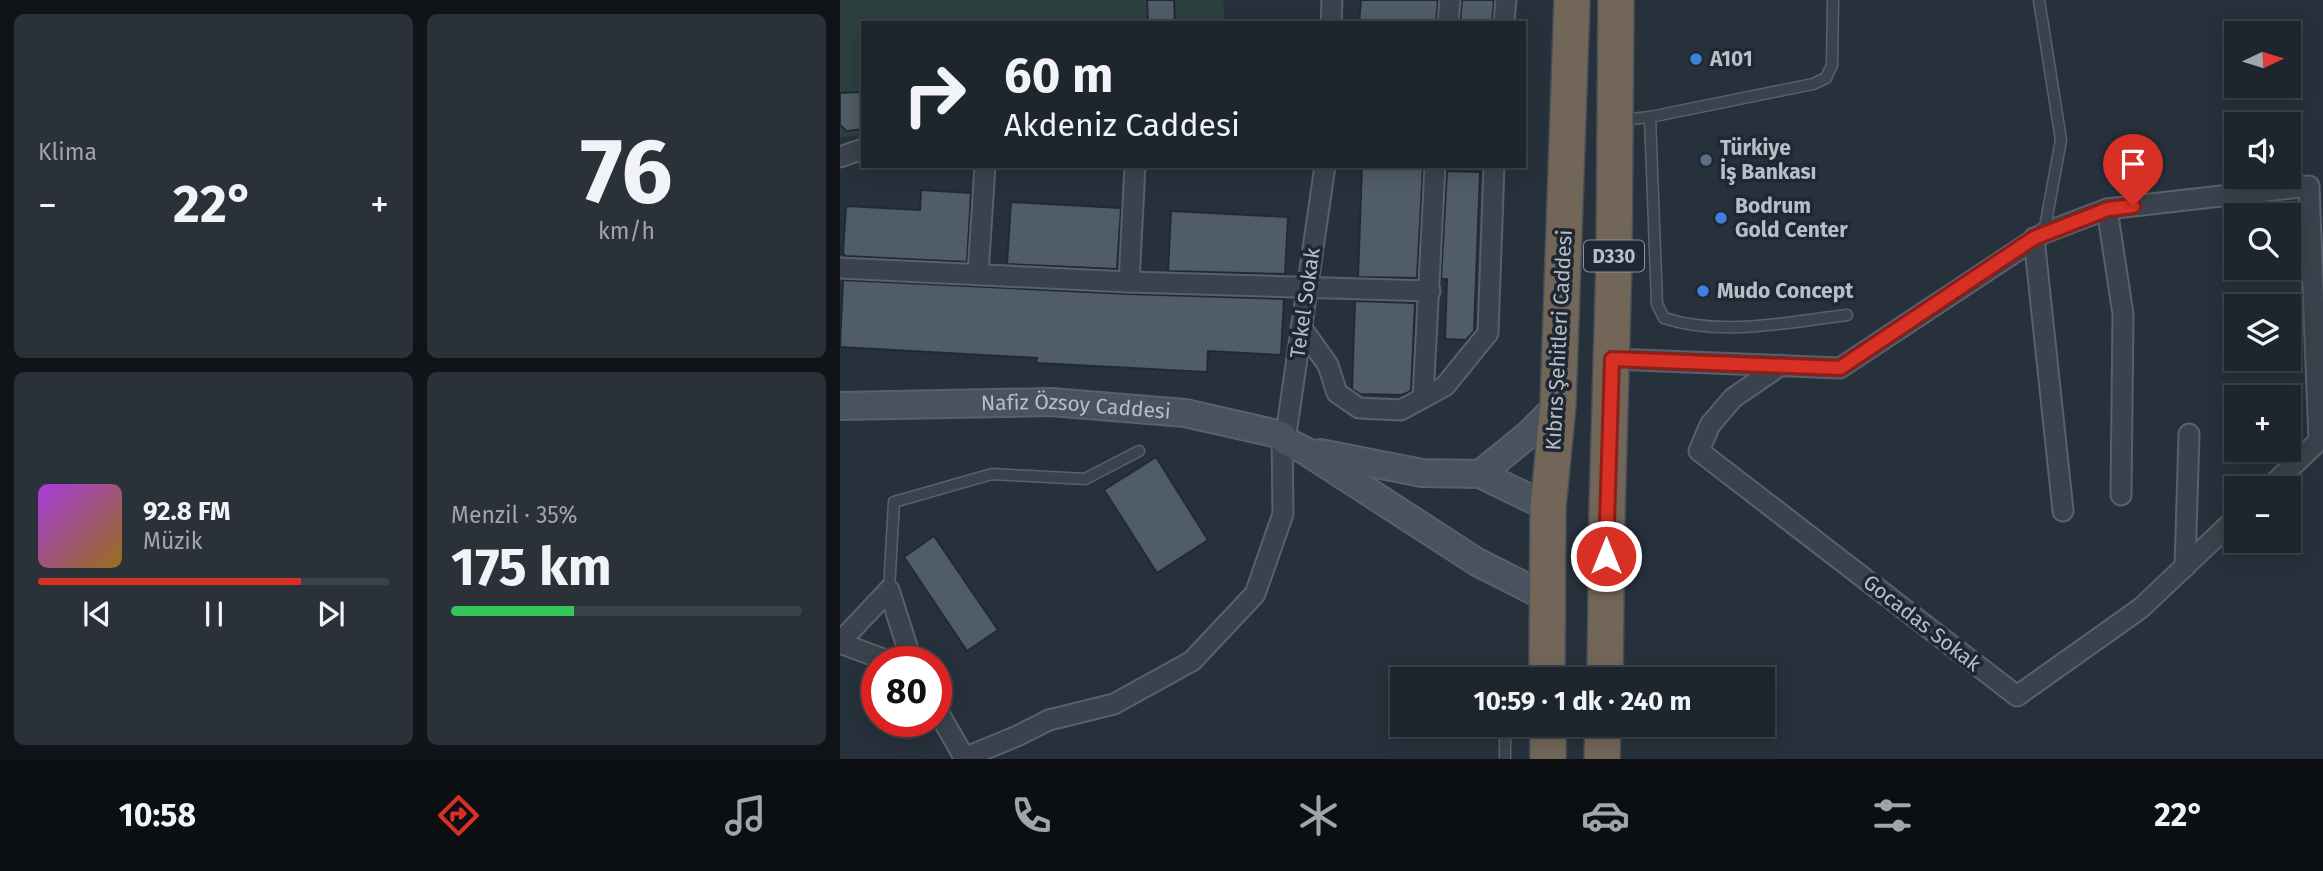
<!DOCTYPE html>
<html lang="tr">
<head>
<meta charset="utf-8">
<style>
	:root { --surface:#1d252d; --page:#2a3139; --text:#f1f3f6; --muted:#a0a5aa; --line:#3b4249; --accent:#d93025 }
	body { margin:0; font-family:"Fira Sans",sans-serif; background:var(--page); color:var(--text); height:100vh; display:flex; flex-direction:column; font-size:26px; white-space:nowrap }
	* { box-sizing:border-box; margin:0 }
	p { font-size:23px; color:var(--muted) }
	.icon { flex:none; width:38px; height:38px; fill:none; stroke:currentColor; stroke-width:2; stroke-linecap:round; stroke-linejoin:round }
	.map { position:relative; flex:1; overflow:hidden }
	.drawer { display:flex; flex-direction:column; gap:14px; padding:14px; background:#101419; width:840px }
	.drawer>* { flex:none }
	.hud { position:absolute; left:21px; top:21px; width:665px; height:147px; border-radius:0px; box-shadow:0 4px 18px #0003,0 0 0 2px var(--line); background:#1d252d; color:var(--text); overflow:hidden }
	.needle { width:46px; rotate:86deg }
	.tools { position:absolute; left:1384px; top:21px; display:grid; gap:14px }
	.tools a { display:grid; place-items:center; width:77px; height:77px; border-radius:0px; background:var(--surface); box-shadow:0 4px 18px #0003,0 0 0 2px var(--line); font-size:35px }
	.speed { position:absolute; left:21px; top:646px; display:flex; gap:14px; font-size:35px; font-weight:700; text-align:center }
	.speed>* { display:grid; place-content:center; width:91px; height:91px; border-radius:50%; background:var(--surface); box-shadow:0 4px 18px #0003,0 0 0 2px var(--line); line-height:1 }
	.speed .limit { border:10px solid #d22; background:#fff; color:#111 }
	.pin { position:absolute; display:grid; place-items:center; width:60px; height:60px; color:#fff; margin:-72px -30px; border-radius:50% 50% 50% 0; rotate:-45deg; box-shadow:0 0 7px #0007 }
	.pin .icon { rotate:45deg }
	.me { position:absolute; width:77px; margin:-38px; rotate:0deg; stroke-linejoin:round; filter:drop-shadow(0 0 5px #0008) }
	.turn { display:flex; align-items:center; gap:24px; height:147px; padding:0 28px; font-size:32px }
	.turn .icon { width:91px; height:91px; stroke-width:2.5 }
	.turn b { display:block; font-size:49px; line-height:60px }
	.big { font-size:52px; font-weight:700; line-height:1.1 }
	.drawer .widget { flex:1; display:flex; flex-direction:column; justify-content:center; gap:10px; min-width:0; padding:0 24px; border-radius:10px; background:var(--page) }
	.drawer .dial { align-items:center; gap:0 }
	.dial b { font-size:91px; line-height:1 }
	.song { display:flex; align-items:center; gap:21px }
	.cover { width:84px; height:84px; border-radius:10px; background:linear-gradient(135deg,hsl(280 70% 55%),hsl(40 70% 35%)) }
	.played { height:7px; border-radius:4px; background:linear-gradient(90deg,var(--accent) 75%,var(--line) 75%) }
	.keys { display:flex; justify-content:space-around; direction:ltr }
	.heat { display:flex; justify-content:space-between; align-items:center; font-size:38px; direction:ltr }
	.charge { height:10px; border-radius:5px; background:linear-gradient(90deg,#34c759 35%,var(--line) 0) }
	.drawer .tiles { flex:1; display:grid; gap:14px; grid-template-columns:repeat(2,1fr) }
	.trip { position:absolute; left:550px; top:667px; width:385px; height:70px; border-radius:0px; background:var(--surface); box-shadow:0 4px 18px #0003,0 0 0 2px var(--line); font-weight:700; line-height:70px; text-align:center }
	.tabs { display:flex; height:112px; justify-content:space-around; align-items:center; background:#0c0f12; color:var(--muted) }
	.tabs .icon { width:49px; height:49px }
	.tabs .active { color:var(--accent) }
	.tabs b { font-size:32px; color:var(--text) }
	main { display:flex; flex:1; min-height:0 }
	.map>svg:first-child { display:block }
</style>
</head>
<body>
<main>
<section class="drawer">
<div class="tiles">
<div class="widget"><p>Klima</p>
<div class="heat"><a>−</a><b class="big">22°</b><a>+</a></div>
</div>
<div class="widget dial"><b>76</b><p>km/h</p></div>
<div class="widget">
<div class="song"><i class="cover"></i><div><b>92.8 FM</b><p>Müzik</p></div></div>
<div class="played"></div>
<div class="keys"><svg class="icon" aria-label="previous" viewBox="0 0 24 24"><path d="M18 5L8 12l10 7zM5 5v14"/></svg><svg class="icon" aria-label="pause" viewBox="0 0 24 24"><path d="M8 5v14M16 5v14"/></svg><svg class="icon" aria-label="next" viewBox="0 0 24 24"><path d="M6 5l10 7-10 7zM19 5v14"/></svg></div>
</div>
<div class="widget"><p>Menzil · 35%</p><b class="big">175 km</b><div class="charge"></div></div>
</div>
</section>
<div class="map">
<svg width="1483" height="759" viewBox="0 0 1483 759">
	<rect width="100%" height="100%" fill="#27313c"/>
	<path fill="#2c4040" d="M0 0H383L385 23H23V136L0 137Z"/>
	<g fill="#505c67" stroke="#212a34" stroke-width="2">
		<path d="M307 0H334L335 23H308Z"/>
		<path d="M521 0H598L596 23H519Z"/>
		<path d="M622 0H654L652 23H620Z"/>
		<path d="M23 92V129L7 131 0 125V93Z"/>
		<path d="M522 166 583 167 577 278 518 277Z"/>
		<path d="M607 171 640 172 634 331 626 340 605 339 607 279H601Z"/>
		<path d="M81 190 131 193 127 262 5 256 3 253 6 206 80 210Z"/>
		<path d="M171 202 281 208 277 269 167 264Z"/>
		<path d="M331 211 448 217 445 274 328 271Z"/>
		<path d="M3 280 288 294 444 299 441 355 368 351 367 372 196 363 197 358 0 347Z"/>
		<path d="M515 301 575 303 571 391 562 395 520 394 512 389Z"/>
		<path d="M316 457 368 540 317 573 264 490Z"/>
		<path d="M94 536 158 630 127 651 64 557Z"/>
	</g>
	<g fill="none" stroke-linecap="round" stroke-linejoin="round">
		<g stroke="#58616b" stroke-width="13">
			<g id="lane">
				<path d="M1199 0 1221 140 1204 233"/>
				<path d="M810 117 817 304 824 318C882 337 948 322 1007 315"/>
				<path d="M782 120 810 117 973 84 986 78 992 65 993 0"/>
				<path d="M49 590 54 502 152 474 245 479 299 451"/>
				<path d="M665 724V759"/>
			</g>
		</g>
		<g stroke="#58616b" stroke-width="23">
			<g id="street">
				<path d="M491 23 492 0"/>
				<path d="M608 23 610 0"/>
				<path d="M664 23 666 0"/>
				<path d="M0 157 23 149"/>
				<path d="M1267 209 1283 314 1281 495"/>
				<path d="M1194 238 1223 511"/>
				<path d="M0 268 289 282 590 291"/>
				<path d="M138 274 145 166"/>
				<path d="M289 282 295 166"/>
				<path d="M461 327 488 365 497 393 519 408 561 410 605 386 648 333 654 166"/>
				<path d="M772 359 1000 368 1204 233 1267 209 1469 186 1479 441"/>
				<path d="M941 365 893 398 870 425 859 451 1177 696 1301 608 1396 518"/>
				<path d="M583 398 595 166"/>
				<path d="M445 441 485 166"/>
				<path d="M1429 488 1483 437"/>
				<path d="M1345 567 1349 434"/>
				<path d="M0 642 49 590 72 662"/>
				<path d="M0 643 51 662"/>
				<path d="M96 708 125 759"/>
				<path d="M124 758 177 736 209 720 274 704 352 661 415 594 443 514 442 435"/>
			</g>
		</g>
		<g stroke="#58616b" stroke-width="30">
			<g id="secondary">
				<path id="s1" d="M0 406 211 402 345 413 442 435 445 441 464 450 637 562 708 598"/>
				<path d="M480 453 582 473 640 474 708 507"/>
				<path d="M640 474 689 434 718 405"/>
			</g>
		</g>
		<g stroke="#454e58" stroke-width="38">
			<g id="highway">
				<path d="M707 679 708 507 718 405 732 0"/>
				<path d="M765 679 767 511 774 262 776 0"/>
				<path d="M708 724V759"/>
				<path d="M762 759 763 724"/>
			</g>
		</g>
		<use href="#lane" stroke="#3a434d" stroke-width="10"/>
		<use href="#street" stroke="#3a434d" stroke-width="19"/>
		<use href="#secondary" stroke="#49535f" stroke-width="26"/>
		<use href="#highway" stroke="#726658" stroke-width="35"/>
	</g>
	<g fill="none" stroke-linecap="round" stroke-linejoin="round">
		<g stroke="#8d1f18" stroke-width="18">
			<path id="route" d="M766 556 772 359 1000 368 1194 238 1268 209 1293 206"/>
		</g>
		<use href="#route" stroke="#d93025" stroke-width="12"/>
	</g>
	<g fill="#3f7fe0" stroke="#1f2832" stroke-width="2.5">
		<circle cx="856" cy="59" r="7"/>
		<circle cx="881" cy="218" r="7"/>
		<circle cx="863" cy="291" r="7"/>
	</g>
	<circle fill="#5c6f8a" stroke="#1f2832" stroke-width="2.5" cx="866" cy="160" r="7"/>
	<g text-anchor="middle" stroke-width="7" stroke-linejoin="round" paint-order="stroke">
		<rect fill="#1f2832" stroke="#89919b" stroke-width="2" x="744" y="240.5" width="60" height="31" rx="5"/>
		<g font-size="19" font-weight="bold" fill="#b6bec8">
			<text x="774" y="263">D330</text>
		</g>
		<g font-size="21" font-weight="bold" fill="#b6bec8" stroke="#1f2832" text-anchor="start">
			<text x="870" y="66">A101</text>
			<text x="880" y="155">Türkiye<tspan x="880" dy="24">İş Bankası</tspan></text>
			<text x="895" y="213">Bodrum<tspan x="895" dy="24">Gold Center</tspan></text>
			<text x="877" y="298">Mudo Concept</text>
		</g>
		<g font-size="21" fill="#b6bec8" stroke="#1f2832">
			<text transform="translate(465 303) rotate(-82)" y="7">Tekel Sokak</text>
			<text transform="translate(719 340) rotate(-87)" y="7">Kıbrıs Şehitleri Caddesi</text>
			<text dy="7" stroke="none"><textPath href="#s1" startOffset="236">Nafiz Özsoy Caddesi</textPath></text>
			<text transform="translate(1082 623) rotate(38)" y="7">Gocadas Sokak</text>
		</g>
	</g>
</svg>
<div class="tools">
<a><svg class="needle" viewBox="-14 -14 28 28"><path d="M0-13l5 13h-10z" fill="#e53935"/><path d="M0 13l5-13h-10z" fill="#a0a5aa"/></svg></a>
<a><svg class="icon" aria-label="sound" viewBox="0 0 24 24"><path d="M4 9h4l5-4v14l-5-4H4zM17 9q2 3 0 6"/></svg></a>
<a><svg class="icon" aria-label="search" viewBox="0 0 24 24"><circle cx="10" cy="10" r="6"/><path d="M15 15l6 6"/></svg></a>
<a><svg class="icon" aria-label="layers" viewBox="0 0 24 24"><path d="M12 4l9 5-9 5-9-5zM3 14l9 5 9-5"/></svg></a>
<a>+</a>
<a>−</a>
</div>
<div class="speed"><div class="limit">80</div></div>
<div class="pin" style="left:1293px;top:206px;background:#d93025"><svg class="icon" aria-label="arrive" viewBox="0 0 24 24"><path d="M6 21V4h12l-3 4 3 4H6"/></svg></div>
<svg class="me" style="left:766px;top:556px" viewBox="-20 -20 40 40"><circle r="17" fill="#d93025" stroke="#fff" stroke-width="3"/><path d="M0-11L8 9 0 5-8 9z" fill="#fff"/></svg>
<div class="trip">10:59 · 1 dk · 240 m</div>
<div class="hud">
<div class="turn"><svg class="icon" aria-label="right" viewBox="0 0 24 24"><path d="M7 20v-9h11M14 6l5 5-5 5"/></svg><div><b>60 m</b>Akdeniz Caddesi</div></div>
</div>
</div>
</main>
<nav class="tabs">
<b>10:58</b>
<svg class="icon active" aria-label="directions" viewBox="0 0 24 24"><path d="M12 3l9 9-9 9-9-9zM9 14v-3h6M13 9l2 2-2 2"/></svg>
<svg class="icon" aria-label="music" viewBox="0 0 24 24"><path d="M9 18V5l10-2v13"/><circle cx="6" cy="18" r="3"/><circle cx="16" cy="16" r="3"/></svg>
<svg class="icon" aria-label="phone" viewBox="0 0 24 24"><path d="M5 4h4l2 5-3 2q2 4 5 5l2-3 5 2v4C11 20 4 13 5 4z"/></svg>
<svg class="icon" aria-label="climate" viewBox="0 0 24 24"><path d="M12 3v18M4 7l16 10M4 17L20 7"/></svg>
<svg class="icon" aria-label="car" viewBox="0 0 24 24"><path d="M5 17H2v-5l4-1 3-4h7l3 4 3 1v5h-3M9 17h6M6 11h13"/><circle cx="7" cy="17" r="2"/><circle cx="17" cy="17" r="2"/></svg>
<svg class="icon" aria-label="filters" viewBox="0 0 24 24"><path d="M4 7h16M4 17h16"/><circle cx="9" cy="7" r="2"/><circle cx="15" cy="17" r="2"/></svg>
<b>22°</b>
</nav>
</body>
</html>
